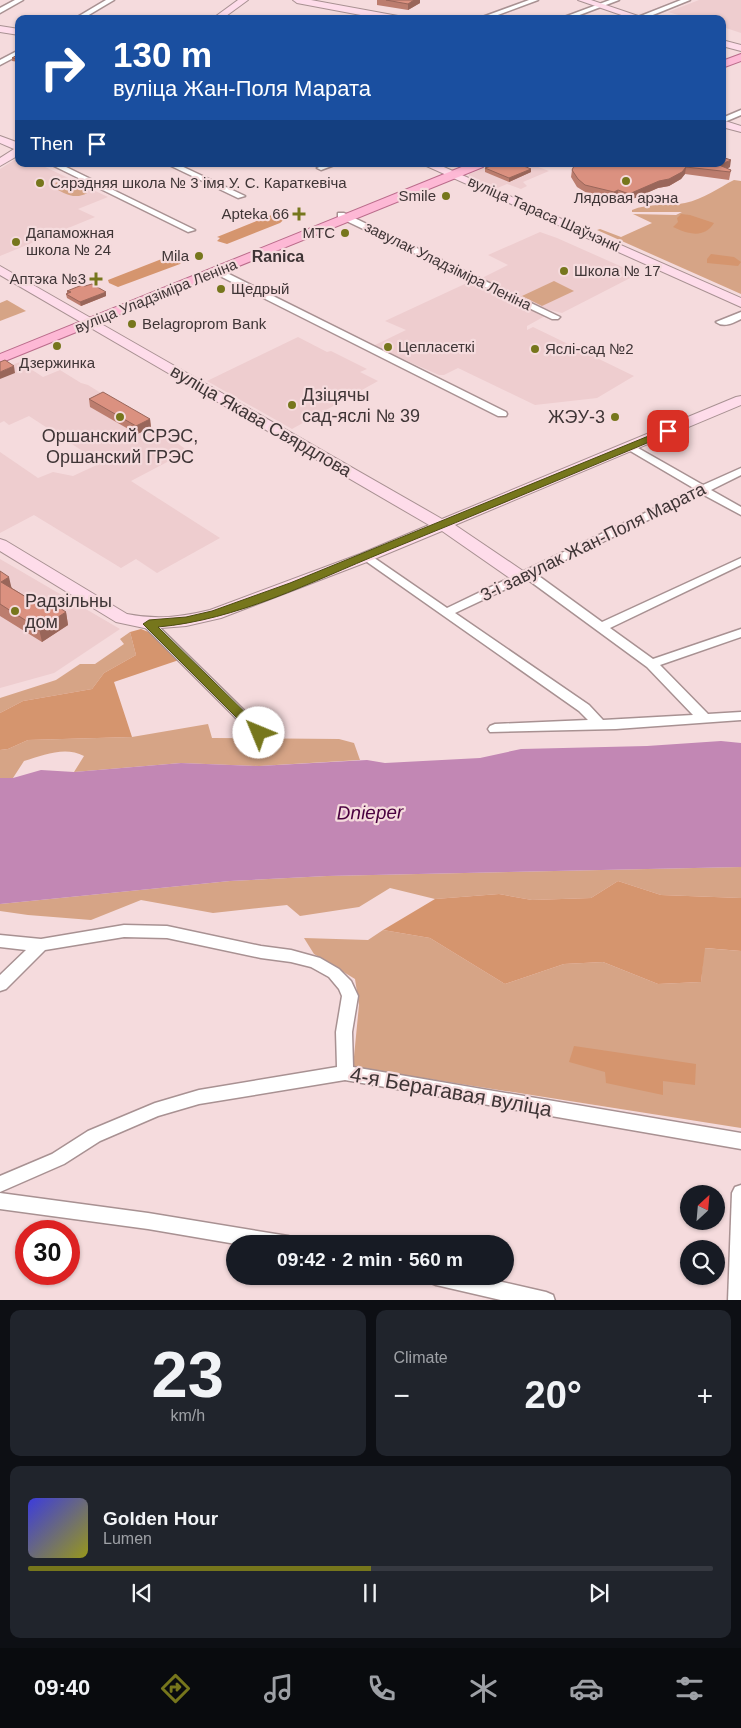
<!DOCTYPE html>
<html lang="en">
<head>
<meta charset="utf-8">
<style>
	:root { --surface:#171b24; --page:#20242c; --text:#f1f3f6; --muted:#9ea1a6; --line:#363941; --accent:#76761c }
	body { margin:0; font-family:Helvetica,sans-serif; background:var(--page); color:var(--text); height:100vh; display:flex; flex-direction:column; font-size:19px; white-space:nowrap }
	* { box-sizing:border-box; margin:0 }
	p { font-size:16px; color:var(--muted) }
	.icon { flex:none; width:28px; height:28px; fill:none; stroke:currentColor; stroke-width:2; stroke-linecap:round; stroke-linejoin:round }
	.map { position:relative; height:1300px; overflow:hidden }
	.details { display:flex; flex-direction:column; gap:10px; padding:10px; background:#0d0f14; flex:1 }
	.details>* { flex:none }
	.guide { position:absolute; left:15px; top:15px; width:711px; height:152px; border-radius:10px; box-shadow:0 1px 4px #0004; background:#1a4fa0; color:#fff; overflow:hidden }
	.needle { width:32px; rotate:26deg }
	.fabs { position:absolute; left:680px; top:1185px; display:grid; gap:10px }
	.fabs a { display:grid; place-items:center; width:45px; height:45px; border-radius:50%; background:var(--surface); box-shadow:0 1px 4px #0004; font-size:25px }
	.speed { position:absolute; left:15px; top:1220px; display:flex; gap:10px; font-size:25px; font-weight:700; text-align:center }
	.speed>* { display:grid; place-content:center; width:65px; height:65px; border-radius:50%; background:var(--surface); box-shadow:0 1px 4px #0004; line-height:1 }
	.speed .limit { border:8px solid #d22; background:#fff; color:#111 }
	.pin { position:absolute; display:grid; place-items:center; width:42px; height:42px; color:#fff; margin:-21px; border-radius:10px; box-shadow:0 2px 8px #0006 }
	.me { position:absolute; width:55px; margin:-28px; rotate:315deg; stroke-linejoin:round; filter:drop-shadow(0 0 4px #0008) }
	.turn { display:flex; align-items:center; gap:18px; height:105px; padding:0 15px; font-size:22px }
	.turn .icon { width:65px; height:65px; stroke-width:2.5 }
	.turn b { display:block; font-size:35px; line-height:42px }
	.then { display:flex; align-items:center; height:48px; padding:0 15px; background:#0003; gap:10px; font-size:19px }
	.big { font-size:38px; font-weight:600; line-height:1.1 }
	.details .widget { flex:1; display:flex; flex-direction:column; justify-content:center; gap:8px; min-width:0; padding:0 18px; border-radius:10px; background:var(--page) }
	.details .dial { align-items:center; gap:0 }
	.dial b { font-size:65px; line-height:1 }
	.song { display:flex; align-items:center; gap:15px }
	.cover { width:60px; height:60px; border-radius:8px; background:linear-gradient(135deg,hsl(240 70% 55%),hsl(60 70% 35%)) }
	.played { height:5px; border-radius:2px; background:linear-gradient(90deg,var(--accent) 50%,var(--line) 50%) }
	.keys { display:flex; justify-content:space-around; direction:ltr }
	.heat { display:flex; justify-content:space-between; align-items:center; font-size:28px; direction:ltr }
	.details .tiles { flex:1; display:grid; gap:10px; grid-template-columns:1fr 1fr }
	.widget:last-child { grid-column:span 2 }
	.trip { position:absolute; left:226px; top:1235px; width:288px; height:50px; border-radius:25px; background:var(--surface); box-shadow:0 1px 4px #0004; font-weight:600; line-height:50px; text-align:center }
	.tab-bar { display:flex; height:80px; justify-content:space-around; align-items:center; background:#090b0e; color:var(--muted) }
	.tab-bar .icon { width:35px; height:35px }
	.tab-bar .on { color:var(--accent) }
	.tab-bar b { font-size:22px; color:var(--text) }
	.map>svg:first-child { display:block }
</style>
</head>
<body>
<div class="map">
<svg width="741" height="1301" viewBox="0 0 741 1301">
	<rect width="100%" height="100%" fill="#f5dbdd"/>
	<g fill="#eecdcf">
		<path d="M699 0H741V33L723 27 722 19H692L668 12Z"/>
		<path d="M19 157V164H39L108 197 78 209 95 217 0 256V169Z"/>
		<path d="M495 164H530L549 171 523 182 527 186 521 189 507 184 495 189 469 178V174Z"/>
		<path d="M540 232 557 238 638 274 562 313 546 309 480 279 508 265 488 255Z"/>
		<path d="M469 282 545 316 527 326V330L533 327 634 376 597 398 535 405 458 368 444 375H439L373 346 406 330 385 321Z"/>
		<path d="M298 337 327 352 331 351 367 369 360 372 378 381 292 429 207 381Z"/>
		<path d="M20 362 43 377 60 370 81 383 88 385 112 400 111 403 169 437 188 451 131 481 220 538 157 573 136 559 121 568 34 515 0 533V452L38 478 53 472 73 476 101 463 29 416 9 425 4 421 0 423V369Z"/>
		<path d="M0 559 120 629 54 673 0 688Z"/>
	</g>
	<g fill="#d6a486">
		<path d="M734 180 741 181V294L597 230 600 229 621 237 652 223 633 214 676 215 682 212H632V210C648 203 668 206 685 203 704 199 718 188 734 180Z"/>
		<path d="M68 181 87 190V193C76 200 62 194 53 186L57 182Z"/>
		<path d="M554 281 574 291 542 306 522 296Z"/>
		<path d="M7 300 26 311 0 321V303Z"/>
		<path d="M130 632 136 655 104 673 92 689 23 701 0 713V698L56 680 80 664H95L124 644 120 639Z"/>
		<path d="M208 724 212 738 339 739 354 743 360 760 259 766 181 763 74 772 84 756C65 746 44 755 24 761L13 778H0V750L8 749 28 740 132 737Z"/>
		<path d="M741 867V898L661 895 618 881 591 898 532 900 499 894 435 899 390 888 359 907 300 916 287 905 213 913 141 900 91 920 28 915 0 911V904L230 881 327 876Z"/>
		<path d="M383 930 430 938 505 984 564 964 603 962 658 984 701 982 704 948 741 951V1128L353 1067 359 1005 355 979 314 954 304 938 368 940Z"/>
	</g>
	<g fill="#d5956e">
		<path d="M279 212 288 216 280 223 227 244 217 241 220 238 217 237Z"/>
		<path d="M681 214 690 215 714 223C704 239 688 234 673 227L678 222 677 218Z"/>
		<path d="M177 253 185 256 180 264 118 287 109 283 108 280Z"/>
		<path d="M711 254 734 257 741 262 738 266 707 263V259Z"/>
		<path d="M141 629 151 633 179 660 114 682 132 737 28 740 8 749 0 750V713L23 701 92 689 104 673 136 655 130 632Z"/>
		<path d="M618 881 661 895 741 898V951L705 948 701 982 658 984 603 962 564 964 505 984 430 938 383 930 435 899 499 894 532 900 591 898Z"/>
		<path d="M574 1046 696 1064 695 1085 663 1081V1095L606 1083 605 1072 569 1062Z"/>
	</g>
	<path fill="#c287b4" d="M721 741 741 743V867L327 876 230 881 0 904V778H13L41 770 74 772 181 763 259 766 367 760 385 763 480 758 521 749 647 746Z"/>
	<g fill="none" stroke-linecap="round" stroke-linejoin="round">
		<g stroke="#a89192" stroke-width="3">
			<g id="street">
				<path d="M15 0H23L0 13V8Z"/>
				<path d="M106 0H114L82 19H74Z"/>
				<path d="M529 0H538L487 19H477Z"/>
				<path d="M610 0H619L569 19H559Z"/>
				<path d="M681 0H690L643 19H633Z"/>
				<path d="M19 50V55L0 65V60Z"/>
				<path d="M741 110V115L722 123V118Z"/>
				<path d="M50 164H60L195 230 188 232Z"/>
				<path d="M167 164H177L245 196 238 198Z"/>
				<path d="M326 164H337L321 170 317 168Z"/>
				<path d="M338 213H344L560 317 558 319H552L338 217Z"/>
				<path d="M217 268 506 412 507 414 506 416H498L214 273 213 271Z"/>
				<path d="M741 312V319C733 323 724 328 716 322Z"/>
				<path d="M631 444 703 485 741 468V475L711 490 741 507V515L702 494 536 574 602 622 741 558V565L610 628 653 659 741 629V637L660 665 708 714 741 712V720L616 729 490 732 488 729 490 726 495 724 588 720 579 711 360 557 362 555H370L447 608 695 489 627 449 626 447ZM527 579 647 667 693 715 603 720 589 705 455 613Z"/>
				<path d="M149 620 153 621 264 730 266 733 264 736H254L145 627 143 624Z"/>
				<path d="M124 925 167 926 261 946 291 950 320 958 339 969 351 981 358 996 352 1032 353 1067 741 1133V1149L345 1080 199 1104 158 1116 100 1141 64 1164 0 1192V1176L52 1154 88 1131 155 1103 199 1090 337 1067 336 1032 342 996 339 989 329 977 311 967 291 962 261 958 167 938 124 937 45 950 6 989 0 991V975L26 950 0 947V935L41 939Z"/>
				<path d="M741 1185V1301H728L732 1193 735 1187Z"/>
				<path d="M0 1193 148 1213 288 1236 294 1238 297 1244H236L148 1229 0 1209Z"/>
				<path d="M427 1276H476L546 1292 553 1295 555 1301H505L436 1285 429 1282Z"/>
			</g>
		</g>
		<g stroke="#a89192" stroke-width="2">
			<g id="secondary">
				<path d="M238 0H248L222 19H212Z"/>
				<path d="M293 0H311L398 16 402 19H382L297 3Z"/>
				<path d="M578 0H591L647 19H633Z"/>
				<path d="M0 26 19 29V35L0 32Z"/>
				<path d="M722 40 741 45V51L722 46Z"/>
				<path d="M722 120 741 126V132L722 127Z"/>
				<path d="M0 136 19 143V155L0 166V158L14 149 0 143Z"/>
				<path d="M422 164H437L741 298V307Z"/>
				<path d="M0 266 442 519 736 397 741 396V405L455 525 526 573 528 577 526 581H514L442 531 372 560 221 618 186 626 149 629 116 622 0 551V539L6 541 127 614C157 620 181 617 210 610L360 554 429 525 0 275Z"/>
			</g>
		</g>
		<g stroke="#ba6c8b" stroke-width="2">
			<g id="primary">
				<path d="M741 54V61L722 68V61Z"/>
				<path d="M469 164H485L483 167 0 363V354Z"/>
			</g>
		</g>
		<use href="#street" fill="#fff" fill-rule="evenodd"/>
		<use href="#secondary" fill="#fedcea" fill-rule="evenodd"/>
		<use href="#primary" fill="#fdb8d5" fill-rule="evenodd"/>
	</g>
	<g fill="#bc7d6e">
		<path d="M377 0H420V3L408 10 377 5Z"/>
		<path d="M19 54V62L12 61V58Z"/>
		<path d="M575 164 730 167 727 169 731 170 729 180 685 174 681 179 669 186 658 188 628 201 618 197 614 199 585 192 577 187 571 177 572 170Z"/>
		<path d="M485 168 531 169V172L509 182 485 172Z"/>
		<path d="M67 291 106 296 81 306 67 298 66 294H67Z"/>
		<path d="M89 399 150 419 151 428 137 434 90 407Z"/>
		<path d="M0 571 12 588 41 606 66 612 68 625 42 642 0 616Z"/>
	</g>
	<g fill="#99665a">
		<path d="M414 0H420V3L408 10V4Z"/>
		<path d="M731 160 730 167 721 171 719 165Z"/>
		<path d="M686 167 685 174 681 179 669 186 658 188 628 201 629 194 659 181Z"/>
		<path d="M531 169V172L509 182V178Z"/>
		<path d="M618 190V197L614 199V192Z"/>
		<path d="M106 292V296L81 306 80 302Z"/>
		<path d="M14 366 15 373 0 379V372Z"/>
		<path d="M150 419 151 428 137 434 136 426Z"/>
		<path d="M9 577 12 590 1 582Z"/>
		<path d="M66 612 68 625 42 642 39 629Z"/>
	</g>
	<g fill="#db9180" stroke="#99665a">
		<path d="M386 0H414L408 4Z"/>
		<path d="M19 54V59L12 58Z"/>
		<path d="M722 157 731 160 719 165 731 170 730 172 686 167 682 172 669 179 659 181 629 194 618 190 614 192 585 185 578 179 572 170 575 164H722Z"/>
		<path d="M497 164H519L531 169 509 178 485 168Z"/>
		<path d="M92 284 106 292 80 302 66 294 71 292 67 291 82 285 85 286Z"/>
		<path d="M5 360 14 366 0 372V362Z"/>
		<path d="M103 392 150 419 136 426 89 399Z"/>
		<path d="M0 571 9 577 1 582 41 606 49 601 66 612 39 629 0 604Z"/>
	</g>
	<path fill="#76761c" stroke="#4d4d12" d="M668 428 671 429V433C575 473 480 513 384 552 311 582 237 620 158 627L263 730 265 733 263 736H255L143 624 149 620 186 617 212 611 290 583Z"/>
	<g fill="#76761c" stroke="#f5dbdd" stroke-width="2">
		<circle cx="626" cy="181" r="5"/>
		<circle cx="40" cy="183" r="5"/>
		<circle cx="446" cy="196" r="5"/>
		<path d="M296.5 206.5h5v5h5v5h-5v5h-5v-5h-5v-5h5z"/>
		<circle cx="345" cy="233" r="5"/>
		<circle cx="16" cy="242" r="5"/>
		<circle cx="199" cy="256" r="5"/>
		<circle cx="564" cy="271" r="5"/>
		<path d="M93.5 271.5h5v5h5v5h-5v5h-5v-5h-5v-5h5z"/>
		<circle cx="221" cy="289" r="5"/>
		<circle cx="132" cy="324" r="5"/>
		<circle cx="57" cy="346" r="5"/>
		<circle cx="388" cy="347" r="5"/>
		<circle cx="535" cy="349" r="5"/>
		<circle cx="292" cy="405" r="5"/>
		<circle cx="120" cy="417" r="5"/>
		<circle cx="615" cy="417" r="5"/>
		<circle cx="15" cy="611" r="5"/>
	</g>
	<g text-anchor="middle" stroke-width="4.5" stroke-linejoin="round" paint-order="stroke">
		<g font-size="15" fill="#3f3536" stroke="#f5dbdd" text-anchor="start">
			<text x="50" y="188">Сярэдняя школа № 3 імя У. С. Караткевіча</text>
			<text x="436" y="201" text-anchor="end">Smile</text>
			<text x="626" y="203" text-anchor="middle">Лядовая арэна</text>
			<text x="289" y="219" text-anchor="end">Apteka 66</text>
			<text x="26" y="238">Дапаможная<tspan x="26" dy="17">школа № 24</tspan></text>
			<text x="335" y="238" text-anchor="end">МТС</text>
			<text x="189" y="261" text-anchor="end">Mila</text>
			<text x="574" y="276">Школа № 17</text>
			<text x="86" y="284" text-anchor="end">Аптэка №3</text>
			<text x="231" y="294">Щедрый</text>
			<text x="142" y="329">Belagroprom Bank</text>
			<text x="398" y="352">Цепласеткі</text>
			<text x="545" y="354">Яслі-сад №2</text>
			<text x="57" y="368" text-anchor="middle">Дзержинка</text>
		</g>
		<g font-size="15" fill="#3f3536" stroke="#f5dbdd">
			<text transform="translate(544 214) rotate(24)" y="5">вуліца Тараса Шаўчэнкі</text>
			<text transform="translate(448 266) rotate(26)" y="5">завулак Уладзіміра Леніна</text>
			<text transform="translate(156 296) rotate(-22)" y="5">вуліца Уладзіміра Леніна</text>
		</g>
		<g font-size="16" font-weight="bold" fill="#3f3536" stroke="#f5dbdd">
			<text x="278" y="262">Ranica</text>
		</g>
		<g font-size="18" fill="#3f3536" stroke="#f5dbdd" text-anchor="start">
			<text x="302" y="401">Дзіцячы<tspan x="302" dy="21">сад-яслі № 39</tspan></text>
			<text x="605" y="423" text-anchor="end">ЖЭУ-3</text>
			<text x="120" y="442" text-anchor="middle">Оршанский СРЭС,<tspan x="120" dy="21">Оршанский ГРЭС</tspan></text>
			<text x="25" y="607">Радзільны<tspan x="25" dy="21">дом</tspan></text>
		</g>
		<g font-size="18" fill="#3f3536" stroke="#f5dbdd">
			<text transform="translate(261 421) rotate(30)" y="6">вуліца Якава Свярдлова</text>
			<text transform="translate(593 542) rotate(-26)" y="6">3-і завулак Жан-Поля Марата</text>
		</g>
		<g font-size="19" font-style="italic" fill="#4a0140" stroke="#f5dbdd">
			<text transform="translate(370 812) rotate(-1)" y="7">Dnieper</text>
		</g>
		<g font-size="21" fill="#3f3536" stroke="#f5dbdd">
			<text transform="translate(451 1092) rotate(10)" y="7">4-я Берагавая вуліца</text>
		</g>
	</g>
</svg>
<div class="fabs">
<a><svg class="needle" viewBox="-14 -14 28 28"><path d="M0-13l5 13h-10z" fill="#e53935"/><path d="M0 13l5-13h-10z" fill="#9ea1a6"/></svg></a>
<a><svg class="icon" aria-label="search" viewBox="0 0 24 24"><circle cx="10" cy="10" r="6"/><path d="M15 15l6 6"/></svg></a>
</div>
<div class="speed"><div class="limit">30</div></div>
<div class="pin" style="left:668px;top:431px;background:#d93025"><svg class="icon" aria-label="arrive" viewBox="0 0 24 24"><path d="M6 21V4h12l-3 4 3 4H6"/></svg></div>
<svg class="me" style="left:259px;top:733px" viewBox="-20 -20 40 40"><circle r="19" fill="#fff"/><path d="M0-13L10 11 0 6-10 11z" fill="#76761c"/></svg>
<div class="trip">09:42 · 2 min · 560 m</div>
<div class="guide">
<div class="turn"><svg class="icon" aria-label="right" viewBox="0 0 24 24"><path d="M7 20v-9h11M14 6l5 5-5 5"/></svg><div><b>130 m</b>вуліца Жан-Поля Марата</div></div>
<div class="then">Then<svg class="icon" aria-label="arrive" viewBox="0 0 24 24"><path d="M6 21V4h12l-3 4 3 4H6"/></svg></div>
</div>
</div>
<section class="details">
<div class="tiles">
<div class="widget dial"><b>23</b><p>km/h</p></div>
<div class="widget"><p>Climate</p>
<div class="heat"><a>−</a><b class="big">20°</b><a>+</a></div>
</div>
<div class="widget">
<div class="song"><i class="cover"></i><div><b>Golden Hour</b><p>Lumen</p></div></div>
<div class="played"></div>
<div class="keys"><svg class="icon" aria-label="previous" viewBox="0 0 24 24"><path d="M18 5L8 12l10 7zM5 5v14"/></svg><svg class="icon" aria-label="pause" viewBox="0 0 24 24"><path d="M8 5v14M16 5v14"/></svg><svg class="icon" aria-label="next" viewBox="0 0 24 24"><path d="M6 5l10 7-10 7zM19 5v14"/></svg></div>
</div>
</div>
</section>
<nav class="tab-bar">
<b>09:40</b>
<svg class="icon on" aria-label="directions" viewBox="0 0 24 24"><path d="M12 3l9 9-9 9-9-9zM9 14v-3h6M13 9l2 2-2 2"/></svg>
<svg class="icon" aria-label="music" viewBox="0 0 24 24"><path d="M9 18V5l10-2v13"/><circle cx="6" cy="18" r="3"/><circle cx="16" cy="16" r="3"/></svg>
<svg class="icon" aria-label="phone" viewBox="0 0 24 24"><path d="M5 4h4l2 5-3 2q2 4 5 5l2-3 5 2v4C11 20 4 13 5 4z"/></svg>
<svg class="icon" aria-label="climate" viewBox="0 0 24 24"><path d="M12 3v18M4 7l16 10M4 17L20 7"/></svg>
<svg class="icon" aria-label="car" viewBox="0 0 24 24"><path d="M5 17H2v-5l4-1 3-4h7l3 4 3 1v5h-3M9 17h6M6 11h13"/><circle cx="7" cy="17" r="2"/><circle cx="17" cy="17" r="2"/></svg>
<svg class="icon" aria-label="filters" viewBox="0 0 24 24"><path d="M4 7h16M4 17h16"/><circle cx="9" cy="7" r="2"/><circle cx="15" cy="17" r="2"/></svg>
</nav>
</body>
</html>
